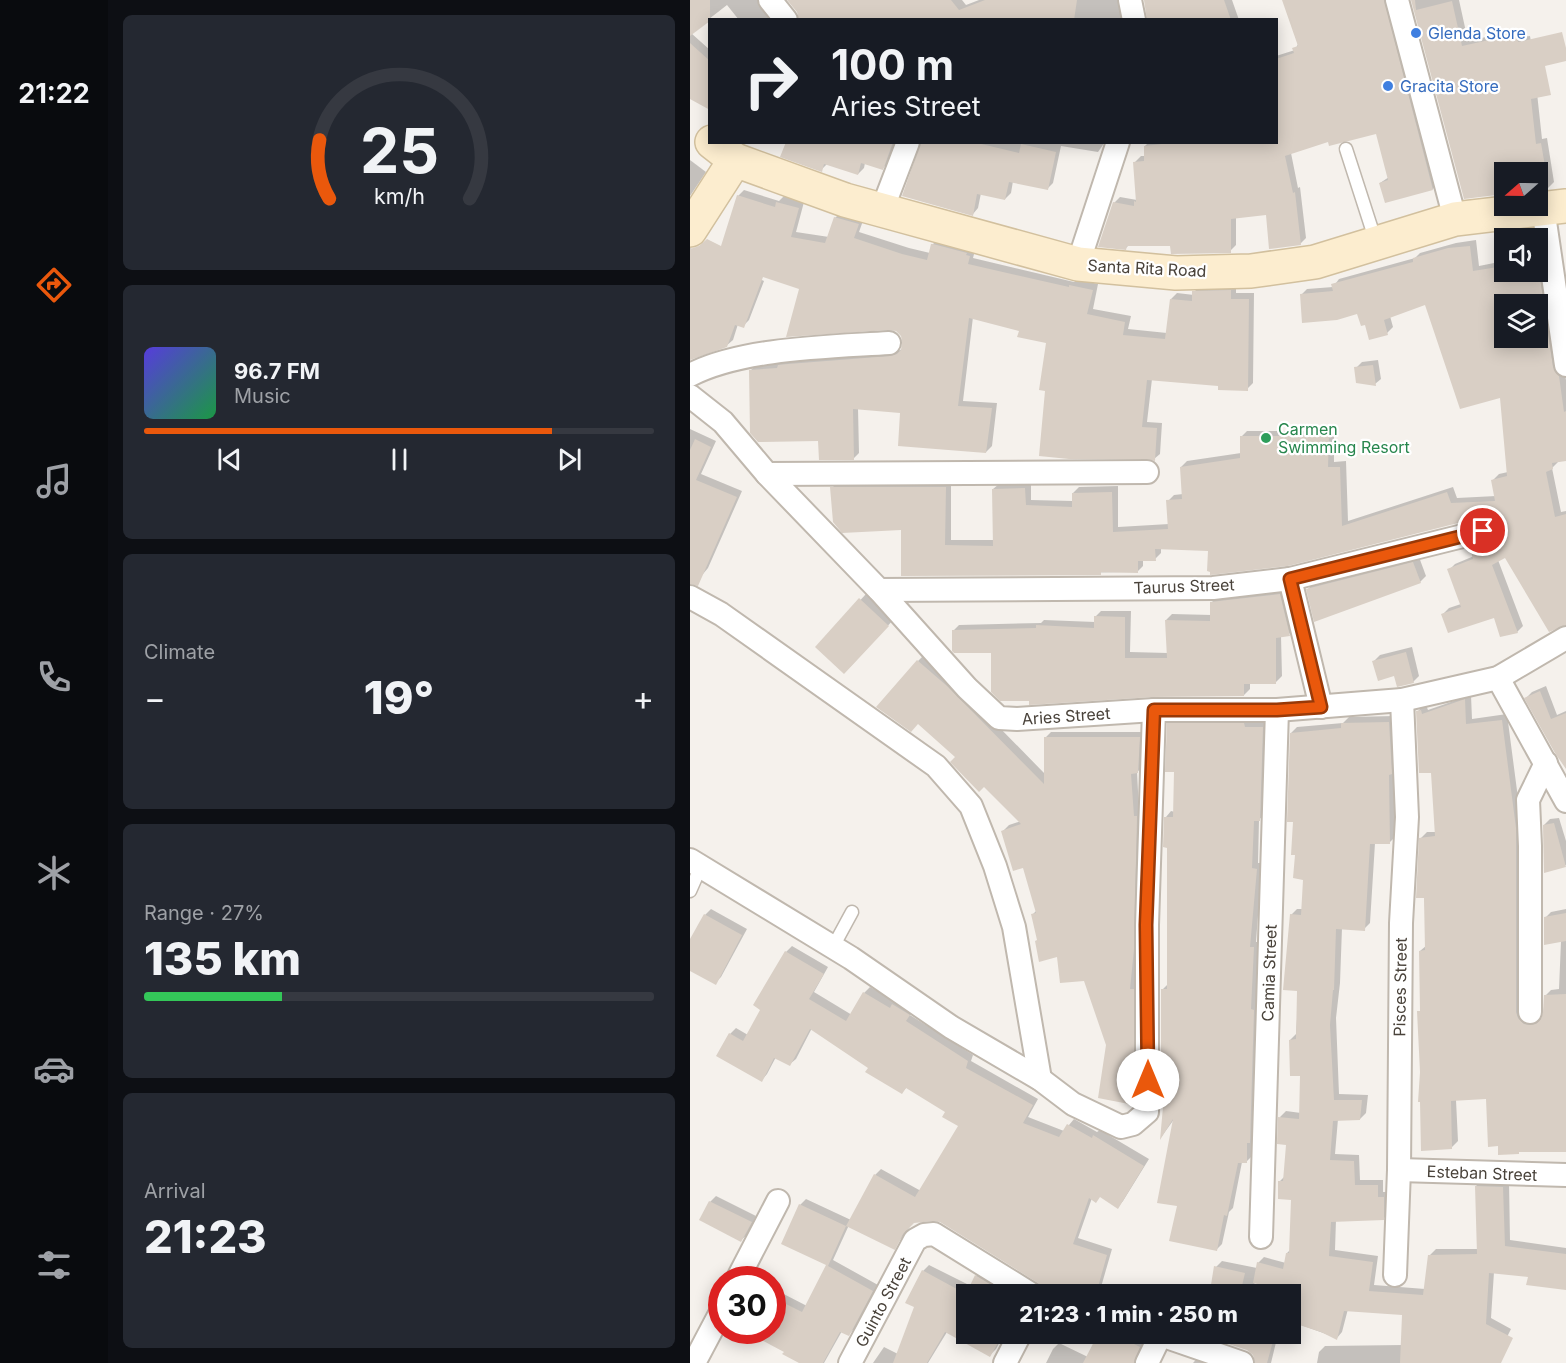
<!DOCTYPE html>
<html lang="en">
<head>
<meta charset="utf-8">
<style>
	:root { --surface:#171b24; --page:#242831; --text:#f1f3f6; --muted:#9ea1a6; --line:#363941; --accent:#ea580c }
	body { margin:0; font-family:Inter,sans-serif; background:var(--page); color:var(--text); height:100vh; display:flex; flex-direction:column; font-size:22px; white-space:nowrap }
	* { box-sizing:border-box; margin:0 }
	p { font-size:20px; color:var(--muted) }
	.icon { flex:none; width:33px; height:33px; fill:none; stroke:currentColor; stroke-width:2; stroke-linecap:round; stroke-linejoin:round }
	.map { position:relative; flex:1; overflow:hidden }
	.details { display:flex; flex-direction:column; gap:15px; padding:15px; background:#0d0f14; width:582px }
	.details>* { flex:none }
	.banner { position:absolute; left:18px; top:18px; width:570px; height:126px; border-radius:0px; box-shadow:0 3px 15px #0003; background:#171b24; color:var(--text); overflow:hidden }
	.needle { width:39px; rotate:250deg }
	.buttons { position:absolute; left:804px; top:162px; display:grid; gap:12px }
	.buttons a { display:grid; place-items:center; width:54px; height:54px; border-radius:0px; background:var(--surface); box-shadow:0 3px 15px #0003; font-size:30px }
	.speed { position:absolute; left:18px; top:1266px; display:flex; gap:12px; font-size:30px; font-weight:700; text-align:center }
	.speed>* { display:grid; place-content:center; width:78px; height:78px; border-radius:50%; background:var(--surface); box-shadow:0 3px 15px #0003; line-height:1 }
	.speed .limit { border:9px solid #d22; background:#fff; color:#111 }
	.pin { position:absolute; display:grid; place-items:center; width:51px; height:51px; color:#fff; margin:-26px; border:3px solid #fff; border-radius:50%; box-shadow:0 2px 6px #0007 }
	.me { position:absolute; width:66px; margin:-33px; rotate:0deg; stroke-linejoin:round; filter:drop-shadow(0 0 4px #0008) }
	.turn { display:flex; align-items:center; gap:21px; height:126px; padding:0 24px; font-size:27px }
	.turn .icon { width:78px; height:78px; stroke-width:2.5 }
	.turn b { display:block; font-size:42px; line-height:51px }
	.big { font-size:45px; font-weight:800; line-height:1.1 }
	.details .card { flex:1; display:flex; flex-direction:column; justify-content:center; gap:9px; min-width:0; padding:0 21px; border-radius:9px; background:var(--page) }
	.details .dial { align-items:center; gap:0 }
	.dial svg { height:156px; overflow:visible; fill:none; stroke:var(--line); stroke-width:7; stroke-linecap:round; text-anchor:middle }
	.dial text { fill:var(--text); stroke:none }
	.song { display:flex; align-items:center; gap:18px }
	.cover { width:72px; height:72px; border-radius:9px; background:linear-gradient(135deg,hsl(250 70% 55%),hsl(140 70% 35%)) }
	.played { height:6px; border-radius:3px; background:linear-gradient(90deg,var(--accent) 80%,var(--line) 80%) }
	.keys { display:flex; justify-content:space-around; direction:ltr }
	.heat { display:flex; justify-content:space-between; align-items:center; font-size:33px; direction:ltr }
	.charge { height:9px; border-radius:4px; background:linear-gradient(90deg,#34c759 27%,var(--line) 0) }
	.trip { position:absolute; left:266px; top:1284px; width:345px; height:60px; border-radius:0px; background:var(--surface); box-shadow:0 3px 15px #0003; font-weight:800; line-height:60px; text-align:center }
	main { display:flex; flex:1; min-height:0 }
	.tabs { display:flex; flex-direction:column; width:108px; justify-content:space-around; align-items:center; background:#090b0e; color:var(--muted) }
	.tabs .icon { width:42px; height:42px }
	.tabs .current { color:var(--accent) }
	.tabs b { font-size:27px; color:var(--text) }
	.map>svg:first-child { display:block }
</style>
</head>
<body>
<main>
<nav class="tabs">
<b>21:22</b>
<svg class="icon current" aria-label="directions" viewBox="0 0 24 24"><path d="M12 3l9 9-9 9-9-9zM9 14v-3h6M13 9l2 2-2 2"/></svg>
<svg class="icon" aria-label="music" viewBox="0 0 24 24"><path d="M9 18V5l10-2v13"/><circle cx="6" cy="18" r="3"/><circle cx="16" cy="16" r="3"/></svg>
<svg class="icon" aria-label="phone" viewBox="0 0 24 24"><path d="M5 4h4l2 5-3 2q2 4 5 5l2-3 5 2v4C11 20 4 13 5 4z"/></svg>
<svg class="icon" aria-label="climate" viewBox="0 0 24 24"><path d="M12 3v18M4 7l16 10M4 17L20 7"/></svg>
<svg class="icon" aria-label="car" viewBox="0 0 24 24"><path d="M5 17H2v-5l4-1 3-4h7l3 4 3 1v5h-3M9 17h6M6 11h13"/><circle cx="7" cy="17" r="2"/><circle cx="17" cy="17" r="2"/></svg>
<svg class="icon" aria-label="filters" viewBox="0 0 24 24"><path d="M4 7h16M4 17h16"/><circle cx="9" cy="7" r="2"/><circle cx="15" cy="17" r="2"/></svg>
</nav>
<section class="details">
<div class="card dial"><svg viewBox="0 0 100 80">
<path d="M14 69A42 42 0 1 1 86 69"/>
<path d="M14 69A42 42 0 0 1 9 39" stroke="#ea580c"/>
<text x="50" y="56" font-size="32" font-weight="700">25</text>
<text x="50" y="72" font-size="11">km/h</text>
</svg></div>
<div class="card">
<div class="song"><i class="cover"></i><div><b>96.7 FM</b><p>Music</p></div></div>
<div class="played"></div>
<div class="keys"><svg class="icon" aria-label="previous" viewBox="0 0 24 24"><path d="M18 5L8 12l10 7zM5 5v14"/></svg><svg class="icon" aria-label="pause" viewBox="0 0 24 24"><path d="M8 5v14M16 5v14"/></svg><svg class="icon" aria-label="next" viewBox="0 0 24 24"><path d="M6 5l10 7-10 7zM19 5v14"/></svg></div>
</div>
<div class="card"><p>Climate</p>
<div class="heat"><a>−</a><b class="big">19°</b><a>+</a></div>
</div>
<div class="card"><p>Range · 27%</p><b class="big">135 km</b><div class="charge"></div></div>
<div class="card"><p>Arrival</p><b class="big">21:23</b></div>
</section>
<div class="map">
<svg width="876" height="1363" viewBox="0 0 876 1363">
	<rect width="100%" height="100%" fill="#f5f1ec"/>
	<g fill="#0003" fill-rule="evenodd">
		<path d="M0 0H74L90 20H49L37 5 1 33 20 50V108L0 98Z"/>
		<path d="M99 0H272L276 5 289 0H434L438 20H111L108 11Z"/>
		<path d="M468 0H542L549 20H468Z"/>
		<path d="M593 0H700L748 183 743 189 690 183 699 177 687 132 639 140 601 153 608 188 610 187 616 238 610 244 577 213 546 217V245L540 251 482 245 440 244 436 248 424 203 430 197 447 200 445 162 451 156H455V146L459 142H586V56L605 50 608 44Z"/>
		<path d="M723 0H769L778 41 832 29 833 37 840 36 849 91 847 93 852 139 857 138 864 182 858 188 848 187V172H814V193L775 197Z"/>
		<path d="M98 142H207L199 162 193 168 175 163 174 168 168 174 137 164 131 170Z"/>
		<path d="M232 142H415L408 152 371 146 363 183 357 189 323 181 321 193 315 199 291 193 288 208 283 214Z"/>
		<path d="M0 160 16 172 0 196Z"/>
		<path d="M54 190 89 201 94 196 114 202 106 232 139 237 145 218 151 212 174 218 169 232 219 248 240 253 242 245 248 239 285 250 283 258 384 282 387 279 408 284 403 309 441 316 438 329 477 333 481 299 487 293 504 295V292L510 286 546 285V293H564L563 383 557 389 530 385 462 379 457 422 472 423 470 454 464 459 357 389 358 342 331 329 283 317 273 401 307 403 302 446 296 452 211 411 168 408 169 453 163 459 130 440 60 371 66 365 92 362 95 360 105 358 208 351 212 349V335L206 330 111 288 48 196Z"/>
		<path d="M786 240 789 266 814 261V272H848V256L853 255 876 380V459L868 462 862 468 871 512 876 511V623L816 556 808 560 833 626 827 632 805 616 753 614 759 608 771 604 759 570 765 564 784 556 782 549 788 543 806 537 808 528 803 520 797 516 520 549 471 547V553L465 559 453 560V566L447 572 212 575V528L142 488 148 482 261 481V540H304L303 489 309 484 341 483V500L383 501V493L389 487 428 486V527L479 524 478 501 484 495 493 494 491 467 497 461 551 453V437L557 431H644V462L656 461 658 521 763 487 767 498 806 496 803 480 809 474 818 472 811 396 736 303 700 316 703 327 697 333 676 323 668 312 611 295 617 289 643 287 649 279 725 258 730 253 766 243ZM814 304H848V338H814Z"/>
		<path d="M0 248 74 281 59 320 53 326 48 324 43 340 36 346 0 359Z"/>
		<path d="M688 360 691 379 685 384 666 368 672 362Z"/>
		<path d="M0 429 26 441 11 474 52 491 18 568 13 574 0 569Z"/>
		<path d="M729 557 736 576 730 582 618 589 624 583Z"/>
		<path d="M595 589 605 628 599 634 591 636 592 676 586 682H560V689L554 695 302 651 263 631 269 625 351 623 354 620 405 622V617L411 611H441L440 652 478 653 476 620 482 614 522 615V602L528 596Z"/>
		<path d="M176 594 204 619 160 667 127 647Z"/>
		<path d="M722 647 729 676 723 682 705 675 684 661 690 655Z"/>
		<path d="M234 655 263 680 355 774V738L361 732H455L454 766 447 772 449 810H452L449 942 446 983 449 984V1097L443 1103 417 1044 395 980 348 939 342 915 347 910 334 866 313 831 319 825 331 821 267 757 228 661Z"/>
		<path d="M856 686 867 715 876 711V766L836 698 842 692Z"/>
		<path d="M781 695 782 719 817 714 831 821 839 1018 847 1020 853 1018 855 996 861 990 869 989 871 941 855 918 861 912 876 909V1150L809 1144 798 1098 766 1100 768 1141 762 1147 731 1072 729 1012 732 1009 730 951 737 945 731 838 737 832H747L742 771 728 711 734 705H736L738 710Z"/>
		<path d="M705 716 706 836 700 842 685 843 680 923 674 929 652 928 650 983 646 1018 649 1094 678 1095 676 1113 670 1119H648L645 1154 669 1155 670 1180H693V1192H700L699 1213 693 1219 646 1220 645 1250 688 1256 684 1285 735 1289 740 1255 746 1249H788L786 1186 792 1180 819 1181 820 1240 876 1248V1289L839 1276 804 1272 801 1318 821 1329 804 1363H627L629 1352 635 1346 713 1345 714 1314 658 1309 652 1332 647 1338 600 1321V1305L605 1292 565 1282 562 1294H527L526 1267 532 1261 567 1268 568 1263 574 1257 596 1263 597 1253 600 1250 603 1199 590 1181 595 1176 598 1143 590 1117 596 1111 611 1113 612 1074 600 1040 606 1034 609 989 601 915 607 909H613L615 879 607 853 601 733 607 727 653 723 659 717Z"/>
		<path d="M485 718H560V722H578L575 813 569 820 568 863H572L566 942H569L567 1004H570L566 1136 562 1139V1156L556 1162H552L543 1208 539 1212 532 1244 526 1250 488 1205 485 1118 472 1136 474 1105 472 990 479 983V846L476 817 481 811 485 812V771L479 724Z"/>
		<path d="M869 818 876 841V865L855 871 854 825 860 819Z"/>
		<path d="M21 909 57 929 31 977 25 983 0 969V942L15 915Z"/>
		<path d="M102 946 138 967 124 992 162 1015 174 993 180 987 206 1002 225 1009 220 1015 283 1055 281 1061 348 1099 338 1117 374 1131 384 1119 407 1132 410 1130 459 1159 433 1201 428 1207 411 1196 402 1198 388 1238 422 1249 409 1294H356L355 1287 349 1281 251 1221 243 1219 224 1221 204 1248 159 1225 143 1260 188 1285 165 1328 159 1334 152 1331 134 1363H112L96 1352 82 1330V1288L117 1306 138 1265 110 1205 116 1199 161 1220 185 1175 191 1169 231 1191 270 1126 257 1112 217 1087 212 1092 180 1067 122 1028 106 1059 100 1064 86 1057 77 1074 72 1080 40 1034 46 1028 58 1035 72 1009 96 952Z"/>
		<path d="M26 1196 66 1216 57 1235 51 1240 11 1220 20 1202Z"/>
		<path d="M239 1265 281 1286 286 1276 292 1270 331 1294H276V1334H314L306 1349 300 1355 257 1332 238 1363H183L194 1347 208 1354 226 1307 233 1271Z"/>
		<path d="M409 1334H441L455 1341 450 1351 449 1363H356L363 1349 369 1343 398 1357Z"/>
		<path d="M519 1334H588L581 1363H567L564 1354 558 1349 519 1336Z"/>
		<path d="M510 1355 533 1363H503Z"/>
	</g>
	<g fill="#d9cfc5" fill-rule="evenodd">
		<path d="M0 0H20V21L0 36Z"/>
		<path d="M97 0H261L269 10 295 0H387L384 20H109L107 12Z"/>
		<path d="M454 0H534L541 20H457Z"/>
		<path d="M592 0H694L743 190 695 203 689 183 698 180 686 134 639 146 638 142 595 156 603 193 605 192 611 245 579 249 576 215 541 219V253L481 254 480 246H437L436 250 408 247 423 202 444 206V201L446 202 443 162 454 161V146L490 142H586V59L604 53 602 48 608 46Z"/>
		<path d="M721 0H725L726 10 762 1 772 46 826 34 828 42 872 32 876 48V61L855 66 861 95 841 99 846 144 851 143 856 172H814V194L774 199Z"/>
		<path d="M0 43 20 61V110L0 99Z"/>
		<path d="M96 142H203L193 170 171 163 168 175 134 164 132 172 90 157Z"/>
		<path d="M231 142H283L329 153 331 144 366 152 358 190 319 182 315 200 287 194 283 216 212 196Z"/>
		<path d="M47 195 85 207 86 202 109 208 101 237 135 243 144 217 169 224 164 238 212 254 237 260 241 244H243L277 253 276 255 280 256 278 264 379 287V285L403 290 397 314 435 322 433 335 475 339 480 299 502 301V291L541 290V299H559L558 391 528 390V386L457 380 452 427 467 428 465 461 457 459H379L349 456 355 391 349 390 356 343 327 337 329 331 279 318 268 406 302 408 296 453 208 446 210 413 163 409 164 460H129L128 441 68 442 60 433 59 370 87 368 88 365 98 364 200 356 207 354 211 350 212 342 211 336 206 331 198 330 96 337 109 289 73 277 54 328 45 325 37 347 0 360V249L9 246 17 239 31 246Z"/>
		<path d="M780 246 783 271 814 266V272H848V264L863 367 869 376 874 412 876 411V461L862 463 863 469 856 472 865 517 876 514V625L859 632 815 558 802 565 828 633 810 637 804 618 758 633 751 614 771 607 757 569 783 559 780 548 796 544 803 540 806 534V527L802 521 796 518 772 522 598 566 520 575V572L517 571 518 551 465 549 466 561H448V573L411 572V575L211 576V530L152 533 143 522 140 487H256L255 545 303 546 302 489 335 488 336 505 382 507V493L422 492 423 532 478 529 476 500 492 499 490 467 550 458V436H639L638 467H650L652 526 757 492 761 503 805 501 801 480 817 476 810 398 770 409 735 305 694 320 698 335 679 340 675 325 671 326 667 314 647 320 612 323 610 294 643 291 641 284 723 262V258L758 248ZM814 304H848V338H814Z"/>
		<path d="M683 365 686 386 666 383 664 367Z"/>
		<path d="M5 439 21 447 6 480 47 497 8 586 0 584V450Z"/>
		<path d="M723 562 731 583 624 622 616 589Z"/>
		<path d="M590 594 600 636 586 638V684H554V696L463 697 339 705V701H310L301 692V653H264L262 651V630L346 628V625L404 628V616L435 617V658H477L475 620 520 621V602Z"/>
		<path d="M169 598 199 626 154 674 125 647Z"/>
		<path d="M716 652 724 683 707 687 704 676 688 681 682 661Z"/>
		<path d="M227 660 257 686 354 784V737H450L448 773 441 774 444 816H447L444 949 440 989H444V1105L408 1098 416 1045 394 981 370 983 367 957 349 962 345 941 347 940 341 914 346 913 333 868 323 871 311 831 331 824 294 787 289 792 260 762 265 757 228 724 221 732 186 707Z"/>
		<path d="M850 691 861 719 876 713V769L865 753 834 698Z"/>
		<path d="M775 699 776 724 812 720 826 828V1012L828 1018 834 1024 839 1025 846 1024 851 1019 853 1013 854 995 876 994V1152H829V1154L808 1155V1146L798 1147 796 1099 761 1101 762 1149 731 1151 730 1102H728L730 1072 727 1011H730L729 951 735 950 734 898H726L729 838 745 836 741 773H729L726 711 731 710 732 714Z"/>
		<path d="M699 722 702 774 699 775 700 844H680L675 931 646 929 644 990H643L640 1025 644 1100H672L670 1120 643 1121 640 1160 664 1161 665 1185H688V1197H694V1220L641 1222 639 1256 683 1262 679 1291 733 1295 738 1255 787 1254 785 1186 813 1187 815 1246 876 1254V1290L836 1285 838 1277 799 1273 796 1324 823 1338 811 1363H710L712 1315 654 1311 647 1340 631 1332 600 1322V1292L563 1283 567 1262 593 1269 596 1253H599L601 1200 588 1199V1181H593L596 1145 587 1144 588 1117 609 1119 610 1076H600L599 1040 606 1039 607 991 593 990 600 914 611 915 613 880 603 878 605 855H601L603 822H597L600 733 651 728V723Z"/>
		<path d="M477 723H554L555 727H573L570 821H564L562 868 567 869 560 947H564L561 1009 564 1010 560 1143H557V1163H548L537 1216 534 1215 527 1251 479 1241 487 1206 467 1203 483 1119 470 1140 473 1107H471V989H477V848L473 847 474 817H483L484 772H475Z"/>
		<path d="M864 823 876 867 854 873 853 825Z"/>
		<path d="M876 913V941L854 945V917Z"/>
		<path d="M14 914 52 935 26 985 0 971V939Z"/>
		<path d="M95 951 134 974 119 999 156 1021 173 992 200 1008 202 1004 220 1015 216 1021 278 1061 276 1068 343 1105 333 1123 369 1137 377 1124 402 1138 403 1135 454 1166 428 1209 410 1197 406 1203 399 1198 383 1244 417 1255 406 1294H354L353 1288 348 1283 250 1222 243 1221 224 1223 213 1234 205 1250 156 1226 184 1174 225 1197 268 1126 252 1117 255 1112 216 1088 212 1094 175 1072 178 1068 120 1029 100 1066 84 1058 72 1082 26 1056 39 1033 53 1041 70 1010 63 1005Z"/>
		<path d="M19 1201 62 1222 51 1242 9 1220Z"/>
		<path d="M109 1204 156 1226 138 1266 183 1291 159 1336 150 1332 133 1363H109L92 1354 94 1352 53 1330H82V1297L112 1312 136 1265 91 1244Z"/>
		<path d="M524 1266 555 1273 550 1294H531L520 1291Z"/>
		<path d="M232 1270 276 1294 285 1275 316 1294H276V1334H313L300 1357 255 1332 237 1363H203L224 1307 215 1303Z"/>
		<path d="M408 1334H424L450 1347 444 1363H393Z"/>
		<path d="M518 1334H585L577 1363H565L563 1355 557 1350 517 1337Z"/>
	</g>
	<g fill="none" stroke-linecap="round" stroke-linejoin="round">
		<g stroke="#c0b8ae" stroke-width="15">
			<g id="lane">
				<path d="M656 149 686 242"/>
				<path d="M0 891 11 866"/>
				<path d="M143 947 162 912"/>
			</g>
		</g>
		<g stroke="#c0b8ae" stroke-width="26">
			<g id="street">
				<path d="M80 0 96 20"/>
				<path d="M440 0 444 20"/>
				<path d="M707 0 765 219"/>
				<path d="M853 208 876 365"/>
				<path d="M192 210 218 142"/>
				<path d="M388 264 428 142"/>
				<path d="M0 375C52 348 140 347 199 343"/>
				<path d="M0 396 33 422 77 474 189 590 277 688 309 718 327 719 464 710H587L712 700 808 678 876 638"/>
				<path d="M77 474 457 472"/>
				<path d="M600 579 631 707"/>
				<path d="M189 590 523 588 600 579 793 531"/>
				<path d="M0 597 31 614 246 766 281 806 305 866 324 927 350 1079"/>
				<path d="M808 678 876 801"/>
				<path d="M0 860 161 958 261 1027 350 1079 383 1104 431 1127 443 1124 457 1112V925L464 710"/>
				<path d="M840 1012V846L838 800 856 763"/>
				<path d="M709 1170 876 1175"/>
				<path d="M571 1237 587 710"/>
				<path d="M705 1275 709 1170 711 923 717 817 712 700"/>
				<path d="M47 1280 88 1201"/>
				<path d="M468 1334 552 1363"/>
				<path d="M4 1363 32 1310"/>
				<path d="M160 1363 225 1240 234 1235 244 1234 341 1294"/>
				<path d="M315 1363 330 1334"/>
				<path d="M457 1363 471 1334"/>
			</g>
		</g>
		<g stroke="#d2c09e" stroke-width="36">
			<g id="secondary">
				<path d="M22 142 45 160 155 200 388 264 486 273 561 271 625 262 765 219 876 206"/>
				<path d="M0 230 45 160"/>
			</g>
		</g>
		<use href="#lane" stroke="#fff" stroke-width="12"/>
		<use href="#street" stroke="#fff" stroke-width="22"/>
		<use href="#secondary" stroke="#fcedcf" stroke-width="33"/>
	</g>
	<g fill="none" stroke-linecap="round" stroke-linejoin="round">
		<g stroke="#983908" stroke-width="15">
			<path id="route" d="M458 1080 456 925 464 710H587L631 707 600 579 793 531"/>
		</g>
		<use href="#route" stroke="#ea580c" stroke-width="10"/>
	</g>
	<g fill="#3f7fe0" stroke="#fff" stroke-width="2">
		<circle cx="726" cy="33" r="6"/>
		<circle cx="698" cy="86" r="6"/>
	</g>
	<circle fill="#2e9e5b" stroke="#fff" stroke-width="2" cx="576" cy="438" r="6"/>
	<g text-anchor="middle" stroke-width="4.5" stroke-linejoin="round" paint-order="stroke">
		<g font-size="16" fill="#366cbe" stroke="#fff" text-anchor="start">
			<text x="738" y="39">Glenda Store</text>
			<text x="710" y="92">Gracita Store</text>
		</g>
		<g font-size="16" fill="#49423a" stroke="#fff">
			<text transform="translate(457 268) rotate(3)" y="6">Santa Rita Road</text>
			<text transform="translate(494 586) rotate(-2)" y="6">Taurus Street</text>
			<text transform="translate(376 716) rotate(-4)" y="6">Aries Street</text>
			<text transform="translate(579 973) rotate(-88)" y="6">Camia Street</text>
			<text transform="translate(710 987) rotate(-89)" y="6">Pisces Street</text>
			<text transform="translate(792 1173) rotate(2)" y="6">Esteban Street</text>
			<text transform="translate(193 1302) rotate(-62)" y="6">Guinto Street</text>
		</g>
		<g font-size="16" fill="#27864d" stroke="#fff" text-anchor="start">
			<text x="588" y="435">Carmen<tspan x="588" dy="18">Swimming Resort</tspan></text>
		</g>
	</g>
</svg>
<div class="buttons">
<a><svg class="needle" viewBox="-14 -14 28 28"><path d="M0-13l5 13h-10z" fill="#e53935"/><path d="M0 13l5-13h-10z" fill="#9ea1a6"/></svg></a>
<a><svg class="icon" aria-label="sound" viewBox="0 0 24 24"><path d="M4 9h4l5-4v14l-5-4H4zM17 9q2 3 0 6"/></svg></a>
<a><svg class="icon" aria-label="layers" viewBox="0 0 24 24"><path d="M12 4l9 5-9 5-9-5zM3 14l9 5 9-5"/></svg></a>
</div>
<div class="speed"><div class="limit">30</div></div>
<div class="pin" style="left:793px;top:531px;background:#d93025"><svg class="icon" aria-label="arrive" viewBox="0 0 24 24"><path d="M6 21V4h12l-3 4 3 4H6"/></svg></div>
<svg class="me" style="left:458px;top:1080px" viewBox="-20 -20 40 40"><circle r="19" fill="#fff"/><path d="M0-13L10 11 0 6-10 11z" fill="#ea580c"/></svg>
<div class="trip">21:23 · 1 min · 250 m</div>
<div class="banner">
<div class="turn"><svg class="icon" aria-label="right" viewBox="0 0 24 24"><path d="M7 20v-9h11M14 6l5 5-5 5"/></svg><div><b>100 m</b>Aries Street</div></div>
</div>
</div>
</main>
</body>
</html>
